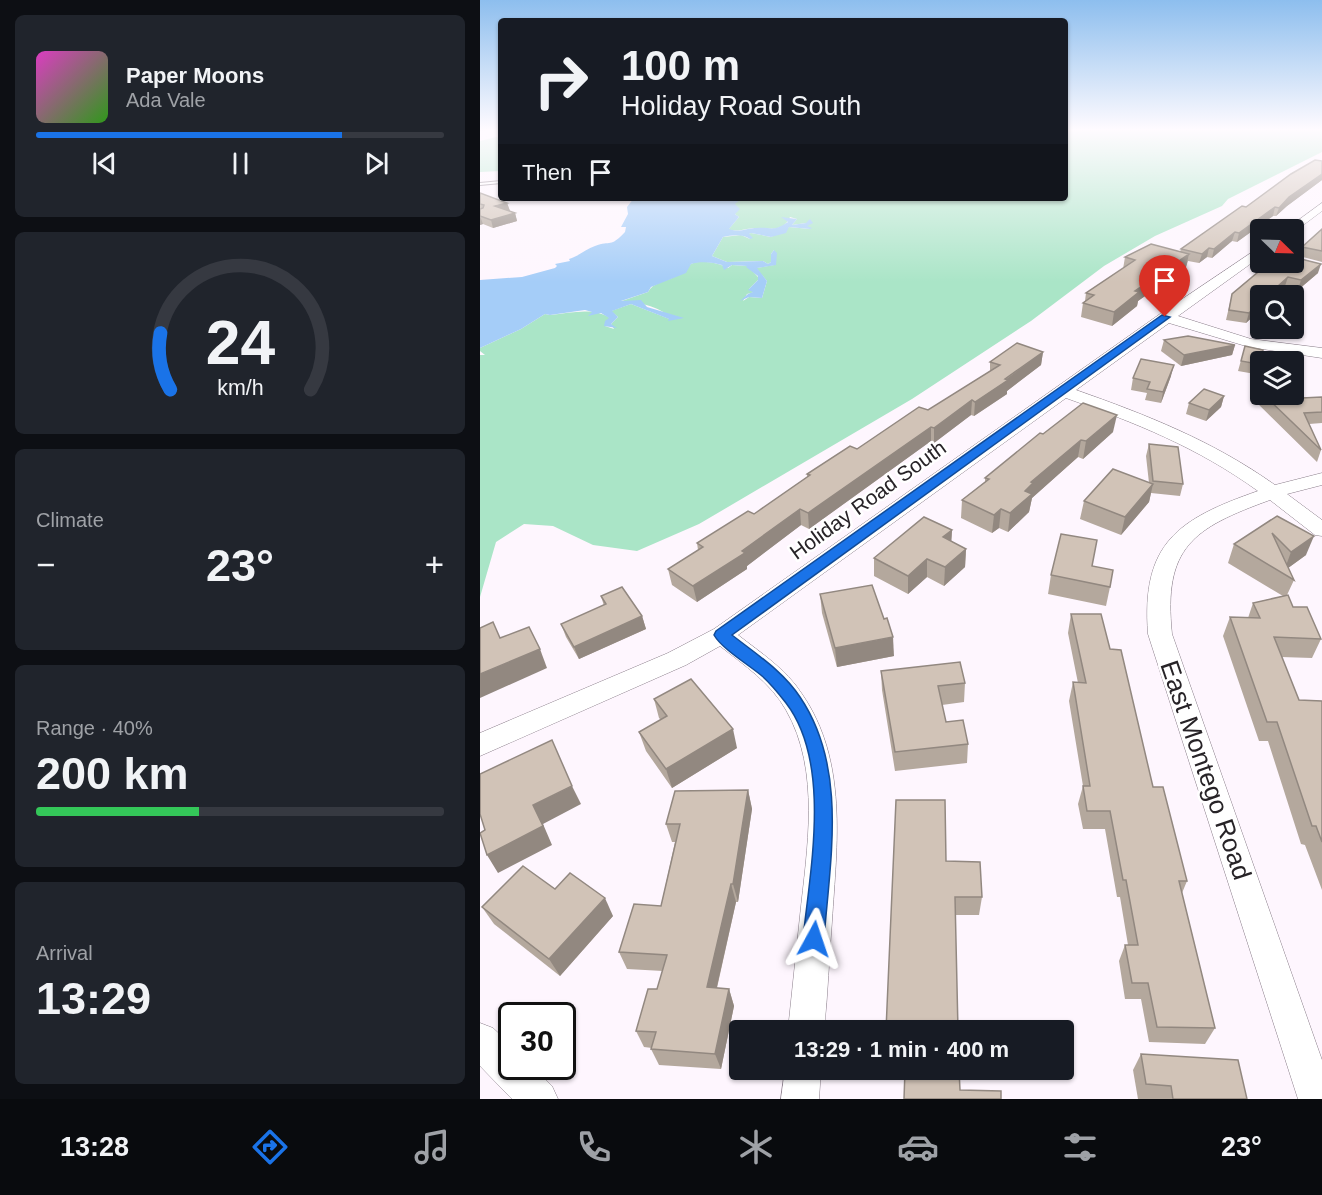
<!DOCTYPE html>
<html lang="en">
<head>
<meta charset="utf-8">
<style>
	:root { --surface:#171b24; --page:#20242c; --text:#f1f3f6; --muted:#9ea1a6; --line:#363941; --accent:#1a73e8 }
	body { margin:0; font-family:Arial,sans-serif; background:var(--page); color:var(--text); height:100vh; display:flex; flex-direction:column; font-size:22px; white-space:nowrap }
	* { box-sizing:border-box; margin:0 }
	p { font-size:20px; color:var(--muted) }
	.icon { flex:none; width:33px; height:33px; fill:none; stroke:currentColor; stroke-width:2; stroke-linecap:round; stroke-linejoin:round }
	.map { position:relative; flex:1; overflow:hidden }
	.sheet { display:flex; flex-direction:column; gap:15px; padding:15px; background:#0d0f14; width:480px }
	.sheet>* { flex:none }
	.top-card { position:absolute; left:18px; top:18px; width:570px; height:183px; border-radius:6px; box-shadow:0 2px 4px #0004; background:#171b24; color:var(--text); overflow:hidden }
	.needle { width:39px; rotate:113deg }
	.controls { position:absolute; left:770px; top:219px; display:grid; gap:12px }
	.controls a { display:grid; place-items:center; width:54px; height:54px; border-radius:6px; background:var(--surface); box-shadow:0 2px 4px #0004; font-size:30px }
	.speed { position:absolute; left:18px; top:1002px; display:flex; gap:12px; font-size:30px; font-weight:700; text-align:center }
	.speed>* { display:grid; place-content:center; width:78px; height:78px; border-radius:50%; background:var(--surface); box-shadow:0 2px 4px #0004; line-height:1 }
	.speed .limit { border:3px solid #111; border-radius:9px; background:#fff; color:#111 }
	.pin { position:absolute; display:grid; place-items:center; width:51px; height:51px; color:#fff; margin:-62px -26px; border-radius:50% 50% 50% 0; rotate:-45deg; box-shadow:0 0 6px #0007 }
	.pin .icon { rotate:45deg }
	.me { position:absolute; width:66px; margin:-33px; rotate:5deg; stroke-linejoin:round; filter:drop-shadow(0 0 4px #0008) }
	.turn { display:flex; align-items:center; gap:21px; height:126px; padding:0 24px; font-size:27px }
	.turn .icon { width:78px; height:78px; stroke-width:2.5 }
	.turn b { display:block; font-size:42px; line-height:51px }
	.then { display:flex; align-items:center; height:57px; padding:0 24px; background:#0003; gap:12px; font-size:22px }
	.big { font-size:45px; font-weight:700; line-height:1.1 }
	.sheet .tile { flex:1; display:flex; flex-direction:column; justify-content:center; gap:9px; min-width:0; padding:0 21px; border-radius:9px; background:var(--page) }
	.sheet .dial { align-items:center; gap:0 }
	.dial svg { height:156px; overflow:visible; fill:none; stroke:var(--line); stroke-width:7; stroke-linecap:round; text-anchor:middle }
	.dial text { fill:var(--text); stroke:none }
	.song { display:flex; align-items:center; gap:18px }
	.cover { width:72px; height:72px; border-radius:9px; background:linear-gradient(135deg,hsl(310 70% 55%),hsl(110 70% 35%)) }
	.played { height:6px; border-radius:3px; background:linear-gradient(90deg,var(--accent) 75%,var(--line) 75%) }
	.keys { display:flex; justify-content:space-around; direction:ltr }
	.heat { display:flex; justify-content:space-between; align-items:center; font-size:33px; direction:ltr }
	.charge { height:9px; border-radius:4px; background:linear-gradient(90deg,#34c759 40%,var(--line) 0) }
	.trip { position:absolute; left:249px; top:1020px; width:345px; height:60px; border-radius:6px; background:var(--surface); box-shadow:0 2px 4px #0004; font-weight:700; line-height:60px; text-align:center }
	.menu { display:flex; height:96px; justify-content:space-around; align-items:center; background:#090b0e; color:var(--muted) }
	.menu .icon { width:42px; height:42px }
	.menu .selected { color:var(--accent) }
	.menu b { font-size:27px; color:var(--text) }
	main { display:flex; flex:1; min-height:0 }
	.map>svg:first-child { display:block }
</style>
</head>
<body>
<main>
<section class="sheet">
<div class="tile">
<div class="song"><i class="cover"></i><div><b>Paper Moons</b><p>Ada Vale</p></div></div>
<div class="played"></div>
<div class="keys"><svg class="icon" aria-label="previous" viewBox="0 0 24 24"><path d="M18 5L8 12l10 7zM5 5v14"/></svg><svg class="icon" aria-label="pause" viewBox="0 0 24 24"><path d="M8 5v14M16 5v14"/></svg><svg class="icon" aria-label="next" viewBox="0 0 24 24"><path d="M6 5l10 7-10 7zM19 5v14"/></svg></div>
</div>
<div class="tile dial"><svg viewBox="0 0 100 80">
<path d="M14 69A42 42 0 1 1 86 69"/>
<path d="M14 69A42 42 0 0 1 9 40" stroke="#1a73e8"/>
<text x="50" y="56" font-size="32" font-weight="700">24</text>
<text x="50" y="72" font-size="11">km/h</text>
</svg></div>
<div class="tile"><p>Climate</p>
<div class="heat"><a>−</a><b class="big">23°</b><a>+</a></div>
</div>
<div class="tile"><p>Range · 40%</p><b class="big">200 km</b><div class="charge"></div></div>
<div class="tile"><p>Arrival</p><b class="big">13:29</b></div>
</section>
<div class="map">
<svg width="842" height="1099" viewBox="0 0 842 1099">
	<rect width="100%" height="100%" fill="#fef6fe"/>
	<g fill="#aae5c7">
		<path d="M585 129H842V152L748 199 742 206 675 236 624 266 551 321 432 399 219 524 157 551 113 545 73 526 44 524 16 542 0 597V355H5L0 351V348L41 329 65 314 70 315C92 313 112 307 130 318L125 326 134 329 131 324 138 317 131 311 151 304 192 320C182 306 156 301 139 302L168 292C173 283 183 282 192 278 199 275 204 267 211 264 220 259 240 263 248 268L252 265 268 266 278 277V280L269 289 275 292 267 294 263 301 269 297 282 298 287 281 276 268 294 265V250L291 254V262L288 264 283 261 247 262 232 256 243 237 261 235 270 239 268 234 271 233 291 237 309 227 330 229 326 226V223L312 225 317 219 310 217C303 233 289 228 277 228 266 228 260 232 248 230L259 217 255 214V203L262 198H585Z"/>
		<path d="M16 137 21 138V171L0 172V141Z"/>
	</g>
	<path fill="#a5cdf8" d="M154 198H262L255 204 260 209 255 214 259 217 249 229C260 233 266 228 277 228 292 227 293 232 308 222L301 217 317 219 312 225 326 223 330 219 333 223 327 226 332 228 330 229 309 227 306 233 291 237 271 233 269 234 273 238 270 239C263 234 252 235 243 237L232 256 247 262 283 261 288 264 291 262V254L294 250 297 253 296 265 277 268 287 281 282 298 269 297 260 301 268 294 273 292 268 290 278 280V276L266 267 267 266 252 265 244 270 242 265C233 262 220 261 211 264L206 273 171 287 168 292 141 301 161 300 167 307 204 318 188 321 189 319 151 304 132 311 138 317 131 324 137 328 124 326 125 321 129 318 121 313 108 316 112 312 105 310 70 315 65 314 41 329 0 348V280L42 277 75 268 77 266 75 264 90 261 89 259C99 256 106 249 115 246 131 240 130 248 145 232L146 227H141L148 214 147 207Z"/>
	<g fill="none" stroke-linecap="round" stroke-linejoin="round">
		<g stroke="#897d89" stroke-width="2">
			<path id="lane" d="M21 181V183L0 185V183Z"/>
		</g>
		<g stroke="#897d89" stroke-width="1">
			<g id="street">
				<path d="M842 203V211L814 232 813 230H805Z"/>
				<path d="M780 247V257L698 316 771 339 842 348V358L769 347 689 323 596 390C667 415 733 441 795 485L842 473V485L807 494 842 520V536L835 535 790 500C713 528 683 547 692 634L842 1060V1099H818L668 634C661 543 698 519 778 491 717 447 656 423 586 398L258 635C281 653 306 669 322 694 368 761 357 844 352 921 349 957 348 994 344 1030H308C312 992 316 954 320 916 327 849 341 771 306 710 291 683 264 665 240 646L206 665 0 756V733L188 653 234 629 680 314Z"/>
				<path d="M0 1023 13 1028 32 1046V1066H52L72 1086 78 1099H32L0 1066Z"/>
				<path d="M305 1070H341L339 1099H301Z"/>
			</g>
		</g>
		<use href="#lane" fill="#fff" fill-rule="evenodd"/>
		<use href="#street" fill="#fff" fill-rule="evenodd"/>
	</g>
	<g fill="#b4a89d">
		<path d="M842 161V180L807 206 796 216H793L757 242 752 241 732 258 727 257 719 263 708 261 706 267 658 301 657 306 632 326 601 317 603 303 605 301 606 293 643 269 645 257 700 252 701 249 766 207Z"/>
		<path d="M0 193 27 203 30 211H29L35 213 37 221 13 228 3 224 0 225Z"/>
		<path d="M842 229V262L819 256 822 247Z"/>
		<path d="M790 262 838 273 818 290 805 286 780 296V310L766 323 746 320 752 294Z"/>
		<path d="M684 340 755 345 752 355 701 366 681 351Z"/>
		<path d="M765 346 780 362V394H802L801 399 842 397V423L829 424 841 450 837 462 770 396 775 374 758 371Z"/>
		<path d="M563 352 561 365 527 391V394L494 416 491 415 454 443 451 441 329 529 321 525 267 566V569L217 602 192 585 188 569 218 550 217 543 274 514 327 477V474L377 449 448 410 510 371V362Z"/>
		<path d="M691 376 681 403 665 400 667 393 651 390 653 378Z"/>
		<path d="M744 396 741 407 726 421 706 414 709 403Z"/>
		<path d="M633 432 603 459 598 457 552 498 549 512 528 532 519 528 512 533 481 518 482 500 505 482V478L563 434Z"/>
		<path d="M669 444 703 484 700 496 671 493 669 502 641 535 600 519 604 501 669 483 666 456Z"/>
		<path d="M797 516 826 555 808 568 814 580 807 595 813 607 841 639 832 658 801 657 819 700 842 701V890L825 845 821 844 788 741H779L743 636 750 617 768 618 773 603 803 596 748 563 754 544Z"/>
		<path d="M472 530 471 541 486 549 485 567 464 586 447 577 428 594 394 576V558Z"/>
		<path d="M612 566 630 587 626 606 568 594 571 575Z"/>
		<path d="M340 594 414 656 357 667 342 613Z"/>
		<path d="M121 596 162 616 166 629 99 659 86 637 81 624 124 606Z"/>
		<path d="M591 614 630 649 673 787 707 881 702 893 735 1028 725 1044 669 1042 661 999H645L639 961 645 945H648L640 897H637L625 829H603L598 804 603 786 589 701 593 682 598 683 588 633Z"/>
		<path d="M401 671 485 683 484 702 462 705 466 722 488 744 487 763 415 771 402 690Z"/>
		<path d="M174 699 257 748 192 788 166 751 159 732 181 720 179 718Z"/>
		<path d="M268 790 272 809 258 902H256L237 988 249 989 254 1006 241 1069 179 1065 171 1049 172 1048 164 1047 156 1031 177 989 183 971 147 969 139 952 181 906 195 842H192L186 824Z"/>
		<path d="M466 861 502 897 499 915H475Z"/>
		<path d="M75 889 133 916 80 976 14 924 2 907Z"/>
		<path d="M661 1054 767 1099H658L653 1070Z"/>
		<path d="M405 1070H479L480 1090 521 1099 425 1078H406Z"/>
	</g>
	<g fill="#928880">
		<path d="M0 129H11L0 131Z"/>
		<path d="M842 174V180L807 206 796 216 799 208 809 197Z"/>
		<path d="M27 203 30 211 17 214 15 206Z"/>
		<path d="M795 207 793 216 757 242 759 233Z"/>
		<path d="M35 213 37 221 13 228 11 220Z"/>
		<path d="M0 216 3 224 0 225Z"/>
		<path d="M755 232 752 241 732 258 734 249Z"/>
		<path d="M729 248 727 257 719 263 722 254Z"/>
		<path d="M709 254 706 267 658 301 657 306 632 326 634 312 655 291Z"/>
		<path d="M841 264 838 273 818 290 821 280Z"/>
		<path d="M808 277 805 286 795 296H787Z"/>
		<path d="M780 302V310L766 323 769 313Z"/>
		<path d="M755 345 752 355 701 366 704 355Z"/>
		<path d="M563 352 561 365 527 391V394L494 416 495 402Z"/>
		<path d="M694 365 691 376 681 403 683 392Z"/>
		<path d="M744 396 741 407 726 421 729 410Z"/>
		<path d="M492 400 491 415 454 443V428Z"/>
		<path d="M637 415 633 432 603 459 606 441Z"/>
		<path d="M451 427V441L329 529 328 513Z"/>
		<path d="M601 440 598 457 552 498 549 512 528 532 530 513 551 482Z"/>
		<path d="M673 484 669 502 641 535 645 517Z"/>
		<path d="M320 509 321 525 267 566V569L217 602 213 586Z"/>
		<path d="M521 509 519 528 512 533 514 515Z"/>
		<path d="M472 530 471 548 463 537Z"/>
		<path d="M834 536 826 555 804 571 811 552Z"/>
		<path d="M486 549 485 567 464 586 465 567Z"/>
		<path d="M447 559V577L428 594V576Z"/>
		<path d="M162 616 166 629 99 659 94 647Z"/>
		<path d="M413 637 414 656 357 667 355 648Z"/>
		<path d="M60 649 67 668 0 698V674Z"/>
		<path d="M253 729 257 748 192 788 186 769Z"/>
		<path d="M92 786 101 804 63 824 72 845 18 873 7 855 53 805Z"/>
		<path d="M268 790 272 809 258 902 253 884Z"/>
		<path d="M251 884 256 902 233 1004 227 987Z"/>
		<path d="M125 898 133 916 80 976 69 959Z"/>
		<path d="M249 989 254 1006 241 1069 235 1054Z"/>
	</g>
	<g fill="#d1c3b7" stroke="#928880" stroke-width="1.5">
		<path d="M835 160 842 161V174L809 197 799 208 795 207 759 233 755 232 734 249 729 248 722 254 701 249 762 206 766 207 811 174Z"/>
		<path d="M0 193 27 203 15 206 35 213 11 220 0 216V209L3 208 4 205 0 204Z"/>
		<path d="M842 229V251L822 247Z"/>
		<path d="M671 244 709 254 655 291 659 292 634 312 603 303 614 295 606 293 655 260 645 257Z"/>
		<path d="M813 257 841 264 821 280 808 277 787 296H780V302L769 313 749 310 752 294 790 262H813Z"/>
		<path d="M708 336 755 345 704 355 684 340Z"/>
		<path d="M537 343 563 352 525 379 528 380 495 402 492 400 454 428 451 427 328 513 320 509 262 551 265 553 213 586 188 569 223 547 217 543 268 511 274 514 330 475 327 474 370 446 377 449 439 407 448 410 520 365 510 362Z"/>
		<path d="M765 346 783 350 782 355 808 360V362H780V392L773 385 778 364 761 361Z"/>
		<path d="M661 359 694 365 683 392 667 389 670 382 653 378Z"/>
		<path d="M724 389 744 396 729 410 709 403Z"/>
		<path d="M783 394H802L801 399 842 397V412L824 413 841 450Z"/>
		<path d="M603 403 637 415 606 441 601 440 551 482 553 483 545 491 552 494 530 513 521 509 514 515 482 500 509 479 505 478 560 433 563 434Z"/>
		<path d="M669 444 698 447 703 484 673 481Z"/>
		<path d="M633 469 673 484 645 517 604 501Z"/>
		<path d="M797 516 834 536 811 552 792 533 814 580 754 544Z"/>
		<path d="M444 517 472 530 463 537 486 549 465 567 447 559 428 576 394 558Z"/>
		<path d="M581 534 617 540 612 566 633 570 630 587 571 575Z"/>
		<path d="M392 585 404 619 407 618 413 637 355 648 340 594Z"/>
		<path d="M142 587 162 616 94 647 81 624 126 604 121 596Z"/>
		<path d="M808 595 813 607H827L841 639 794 637 819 700 842 701V842L836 826H832L797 722H787L750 617 780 618 773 603Z"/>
		<path d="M591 614H621L630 649 641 650 673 787H683L707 881H699L735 1028 677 1027 668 983H652L645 945H658L646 880H643L630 811H607L603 786H610L593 682 606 683Z"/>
		<path d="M13 622 20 638 49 627 60 649 0 674V628Z"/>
		<path d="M480 662 485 683 458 686 466 722 483 720 488 744 415 752 401 671Z"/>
		<path d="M211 679 253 729 186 769 159 732 187 716 174 699Z"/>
		<path d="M72 740 92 786 53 805 63 826 7 855 0 833 5 830 0 814V774Z"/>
		<path d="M268 790 253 884H251L227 987 249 989 235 1054 171 1049 176 1032 156 1031 168 989H177L187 955 139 952 154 904 181 906 200 824H186L195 791Z"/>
		<path d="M416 800H465L466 861 500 862 502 897H475L478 1030H406Z"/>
		<path d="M43 866 75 889 90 873 125 898 69 959 2 907Z"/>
		<path d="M661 1054 758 1060 767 1099H693L691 1086 666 1084Z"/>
		<path d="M425 1070H479L480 1090 521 1091V1099H424Z"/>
	</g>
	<linearGradient id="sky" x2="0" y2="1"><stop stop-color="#8dbeee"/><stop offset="0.46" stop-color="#fffbff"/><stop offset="1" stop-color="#fffbff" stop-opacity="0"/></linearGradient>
	<rect width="842" height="282" fill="url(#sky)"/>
	<path fill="#1a73e8" stroke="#114b97" stroke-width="1.5" d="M682 315 690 317 252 635C276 654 303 671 320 697 368 768 350 859 344 939L341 947 334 950 326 947 323 939C330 870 352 763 306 703 299 694 291 684 282 676 269 665 242 649 234 635L236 631Z"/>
	<g text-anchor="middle" stroke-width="5" stroke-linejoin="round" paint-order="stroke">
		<g font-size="21" fill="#272327" stroke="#fff">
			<text transform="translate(388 500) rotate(-36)" y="7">Holiday Road South</text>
		</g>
		<g font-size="26" fill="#272327" stroke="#fff">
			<text transform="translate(726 770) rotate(71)" y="9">East Montego Road</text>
		</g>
	</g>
</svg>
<div class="controls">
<a><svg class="needle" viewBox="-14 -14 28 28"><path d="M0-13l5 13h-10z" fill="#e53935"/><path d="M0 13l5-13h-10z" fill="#9ea1a6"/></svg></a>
<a><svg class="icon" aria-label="search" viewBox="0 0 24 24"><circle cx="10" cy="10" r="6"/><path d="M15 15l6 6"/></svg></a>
<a><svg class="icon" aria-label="layers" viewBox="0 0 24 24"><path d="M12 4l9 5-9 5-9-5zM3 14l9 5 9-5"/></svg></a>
</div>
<div class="speed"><div class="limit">30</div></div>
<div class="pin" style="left:685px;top:317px;background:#d93025"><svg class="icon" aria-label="arrive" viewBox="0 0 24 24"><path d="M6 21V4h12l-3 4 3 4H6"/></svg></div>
<svg class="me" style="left:334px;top:939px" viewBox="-20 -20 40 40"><path d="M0-17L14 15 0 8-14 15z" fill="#1a73e8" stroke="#fff" stroke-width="4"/></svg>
<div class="trip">13:29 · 1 min · 400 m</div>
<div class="top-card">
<div class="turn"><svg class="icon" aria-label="right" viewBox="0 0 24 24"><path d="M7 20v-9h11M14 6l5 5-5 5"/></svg><div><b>100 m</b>Holiday Road South</div></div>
<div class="then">Then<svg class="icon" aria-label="arrive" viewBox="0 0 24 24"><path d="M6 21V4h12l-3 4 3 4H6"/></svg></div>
</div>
</div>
</main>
<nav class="menu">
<b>13:28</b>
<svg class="icon selected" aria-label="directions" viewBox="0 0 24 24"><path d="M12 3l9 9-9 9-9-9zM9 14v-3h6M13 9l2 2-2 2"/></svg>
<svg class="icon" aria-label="music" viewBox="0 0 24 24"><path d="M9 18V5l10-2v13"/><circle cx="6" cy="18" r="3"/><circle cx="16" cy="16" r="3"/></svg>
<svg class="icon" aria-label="phone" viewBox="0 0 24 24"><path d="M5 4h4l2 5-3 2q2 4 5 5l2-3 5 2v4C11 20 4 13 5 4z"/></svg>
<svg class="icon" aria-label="climate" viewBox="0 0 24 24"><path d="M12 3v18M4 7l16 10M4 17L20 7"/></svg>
<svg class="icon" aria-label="car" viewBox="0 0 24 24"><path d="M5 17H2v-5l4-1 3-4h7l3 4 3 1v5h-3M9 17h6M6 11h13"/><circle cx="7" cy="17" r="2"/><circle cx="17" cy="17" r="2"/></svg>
<svg class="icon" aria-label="filters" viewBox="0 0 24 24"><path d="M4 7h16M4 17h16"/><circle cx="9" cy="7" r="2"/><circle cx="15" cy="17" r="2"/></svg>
<b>23°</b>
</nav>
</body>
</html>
